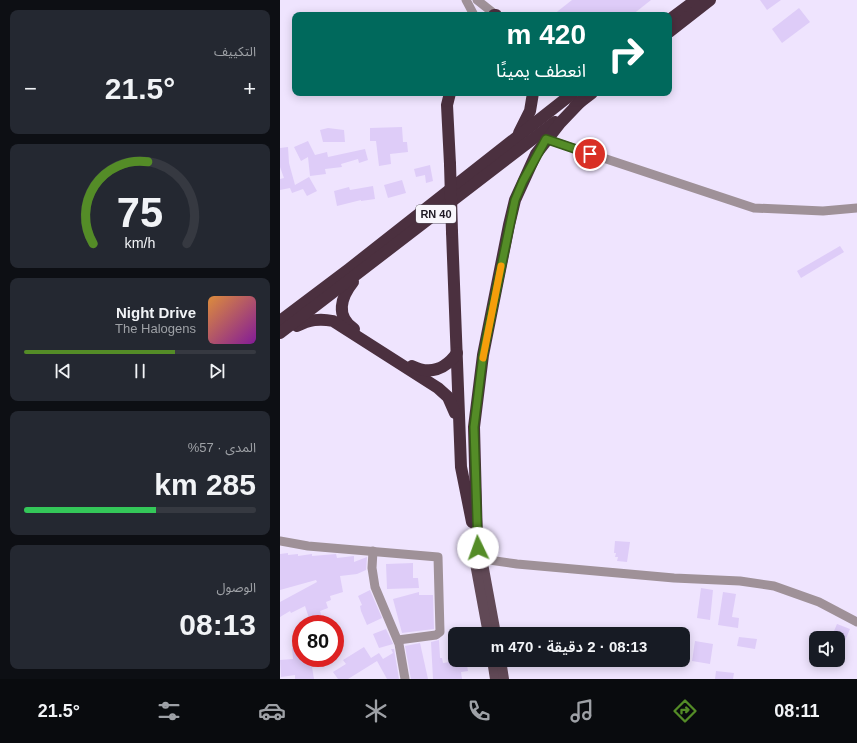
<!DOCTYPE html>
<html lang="ar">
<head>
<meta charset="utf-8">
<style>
	:root { --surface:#171b24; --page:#242831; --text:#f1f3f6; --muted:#9ea1a6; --line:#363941; --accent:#548c27 }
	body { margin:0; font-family:Helvetica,"Noto Sans Arabic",sans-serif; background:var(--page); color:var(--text); direction:rtl; height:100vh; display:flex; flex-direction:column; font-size:15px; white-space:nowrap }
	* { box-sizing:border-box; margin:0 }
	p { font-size:13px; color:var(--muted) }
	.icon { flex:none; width:22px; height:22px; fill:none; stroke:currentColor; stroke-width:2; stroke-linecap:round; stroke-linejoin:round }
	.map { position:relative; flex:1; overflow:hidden; direction:ltr }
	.drawer { display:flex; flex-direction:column; gap:10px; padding:10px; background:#0d0f14; width:280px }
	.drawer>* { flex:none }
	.top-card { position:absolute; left:12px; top:12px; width:380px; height:84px; border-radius:8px; box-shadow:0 2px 10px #0003; direction:rtl; background:#00695c; color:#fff; overflow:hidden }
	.tools { position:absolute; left:529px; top:631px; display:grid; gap:8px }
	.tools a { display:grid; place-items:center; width:36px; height:36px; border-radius:8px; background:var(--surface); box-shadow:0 2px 10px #0003; font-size:20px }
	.speed { position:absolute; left:12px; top:615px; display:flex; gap:8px; font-size:20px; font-weight:700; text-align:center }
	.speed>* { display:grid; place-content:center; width:52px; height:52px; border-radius:50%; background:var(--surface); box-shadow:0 2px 10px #0003; line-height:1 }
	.speed .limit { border:6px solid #d22; background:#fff; color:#111 }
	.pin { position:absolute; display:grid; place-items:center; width:34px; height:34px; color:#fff; margin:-17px; border:2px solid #fff; border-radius:50%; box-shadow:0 1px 4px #0007 }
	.me { position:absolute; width:44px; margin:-22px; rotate:357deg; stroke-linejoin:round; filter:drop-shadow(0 0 3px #0008) }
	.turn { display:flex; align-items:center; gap:14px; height:84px; padding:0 20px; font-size:18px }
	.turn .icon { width:52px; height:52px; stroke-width:2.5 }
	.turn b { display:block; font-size:28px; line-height:34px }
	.big { font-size:30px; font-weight:600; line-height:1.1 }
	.drawer .widget { flex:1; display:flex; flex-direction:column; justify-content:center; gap:6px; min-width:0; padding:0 14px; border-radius:8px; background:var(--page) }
	.drawer .dial { align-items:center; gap:0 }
	.dial svg { height:104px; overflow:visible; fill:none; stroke:var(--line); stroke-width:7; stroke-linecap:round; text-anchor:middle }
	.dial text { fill:var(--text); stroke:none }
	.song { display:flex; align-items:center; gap:12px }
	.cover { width:48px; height:48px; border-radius:6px; background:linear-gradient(135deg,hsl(30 70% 55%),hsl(290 70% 35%)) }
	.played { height:4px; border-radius:2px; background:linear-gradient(90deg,var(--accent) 65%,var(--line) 65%) }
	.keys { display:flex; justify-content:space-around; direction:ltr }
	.heat { display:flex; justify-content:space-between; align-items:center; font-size:22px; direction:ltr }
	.charge { height:6px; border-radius:3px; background:linear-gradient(90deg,#34c759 57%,var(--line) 0) }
	.trip { position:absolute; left:168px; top:627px; width:242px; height:40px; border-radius:8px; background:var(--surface); box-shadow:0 2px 10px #0003; font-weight:600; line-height:40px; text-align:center; direction:rtl }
	.tabs { display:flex; height:64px; justify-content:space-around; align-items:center; background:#090b0e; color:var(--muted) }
	.tabs .icon { width:28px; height:28px }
	.tabs .on { color:var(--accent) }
	.tabs b { font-size:18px; color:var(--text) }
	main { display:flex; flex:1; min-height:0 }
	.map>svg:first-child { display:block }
</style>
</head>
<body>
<main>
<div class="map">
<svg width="577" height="679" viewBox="0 0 577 679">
	<rect width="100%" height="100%" fill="#efe4fe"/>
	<g fill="#deccf8">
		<path d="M292 0H371L352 15H273Z"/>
		<path d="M480 0H501L487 10Z"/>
		<path d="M519 8 530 22 502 43 492 29Z"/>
		<path d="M122 127 123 142H127L128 152 110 154 111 164 99 166 96 141H90V128Z"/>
		<path d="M48 128 64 130 65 142H43L40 130Z"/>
		<path d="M28 141 35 155 47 152 48 157 85 149 88 160 79 163 78 159 61 164 62 167 45 169 46 174 30 176 28 157 21 161 14 147Z"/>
		<path d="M8 147 9 163 15 185 29 177 37 191 27 196 23 189 12 193 10 188 0 190V179L4 178 0 167V148Z"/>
		<path d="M150 165 153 181 146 183 145 175 136 177 134 169Z"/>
		<path d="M122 180 126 193 108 198 104 185Z"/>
		<path d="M93 186 95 199 81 201V200L57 206 54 191 69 187 70 190Z"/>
		<path d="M560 246 564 252 521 278 517 271Z"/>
		<path d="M335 541 350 542 347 562 337 561 338 557H335L336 553H334Z"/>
		<path d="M8 553V555L18 554V556L32 554V556L56 554 57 558 74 556V562L87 557 86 570 77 574 60 576 63 592 50 596 51 600 46 602 48 608 40 611 43 621 31 624 25 606 11 613 10 611 0 617V602L37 582 36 580 0 590V554Z"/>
		<path d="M133 563V578H138L139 588 107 589 106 564Z"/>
		<path d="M421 588 433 590 430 620 417 618Z"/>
		<path d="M90 590 102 618 87 625 81 611 80 606 82 605 78 596Z"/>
		<path d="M139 592V595H153L154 629 122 633 113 599Z"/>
		<path d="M443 592 456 594 452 617 459 618 458 628 438 625Z"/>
		<path d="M557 624 570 629 564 643 558 641V638H551Z"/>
		<path d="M106 629 113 644 99 648 93 634Z"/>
		<path d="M459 637 477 639 475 649 457 646Z"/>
		<path d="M159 640 160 658H162L163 663 186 660 188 671 181 672 182 679H153L151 642Z"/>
		<path d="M415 641 433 644 430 664 412 661Z"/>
		<path d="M140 643 148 679H131L125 646Z"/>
		<path d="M21 644V658H28L32 667 34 679H15V675L1 677 0 660 13 659 12 648Z"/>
		<path d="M84 647 91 658 99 653 103 659 113 653 111 649H114L119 679H107L97 661 68 679H58L53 672 66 664 63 660Z"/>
		<path d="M436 671 454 673 453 679H435Z"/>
	</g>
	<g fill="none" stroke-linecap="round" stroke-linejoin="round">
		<g stroke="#9f9198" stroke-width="9">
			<path d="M186 0 194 15"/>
			<path d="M197 0 216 15"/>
			<path d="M266 139 474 208 543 211 577 208"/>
			<path d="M0 541 28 546 158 557 160 632 156 635 118 640"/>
			<path d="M93 551 92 568 95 587 119 644 125 679"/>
			<path d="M195 558 237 564 394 578 460 581 494 586 539 602 577 622"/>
		</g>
		<g stroke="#614956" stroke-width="10">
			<path d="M198 548 202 558 216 634"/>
			<path d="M198 548 194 558 208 634"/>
			<path d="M212 660 215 679"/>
			<path d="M221 660 224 679"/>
		</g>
		<g stroke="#4b303f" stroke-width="12">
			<path d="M214 15H216"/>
			<path d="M389 20 416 0"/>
			<path d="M389 32 430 0"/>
			<path d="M170 93 167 105 170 164"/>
			<path d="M295 106 312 93"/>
			<path d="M239 133 250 111 253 93"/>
			<path d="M172 232 181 467 192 522"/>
			<path d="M73 282C61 297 55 316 74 329"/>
			<path d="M0 321 69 269 293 93"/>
			<path d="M17 326C29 320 39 318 53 321L158 388 168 397 175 413"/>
			<path d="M0 333 275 122"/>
			<path d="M132 366C150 375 165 370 177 353"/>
			<path d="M197 541 194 427 203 355 229 225 235 200 256 154 280 123 301 101"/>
		</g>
		<path stroke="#4b303f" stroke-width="12" d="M170 164 172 232"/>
	</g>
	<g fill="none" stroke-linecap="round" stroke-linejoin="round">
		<g stroke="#375b19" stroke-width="10">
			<path id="route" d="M198 548 194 427 203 355 235 200 243 181 266 139 310 154"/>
		</g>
		<use href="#route" stroke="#548c27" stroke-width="7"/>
		<path stroke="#f59e0b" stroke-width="7" d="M203 358 221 266"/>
	</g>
	<g text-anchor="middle" stroke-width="4" stroke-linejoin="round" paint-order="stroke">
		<rect fill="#f8f6fc" stroke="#5f5b64" stroke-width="1" x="136" y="205" width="40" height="18" rx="3"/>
		<g font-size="11" font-weight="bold" fill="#1d1823">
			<text x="156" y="218">RN 40</text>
		</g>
	</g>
</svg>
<div class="tools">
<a><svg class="icon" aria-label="sound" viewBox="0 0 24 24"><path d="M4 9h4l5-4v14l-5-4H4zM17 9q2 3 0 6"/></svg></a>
</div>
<div class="speed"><div class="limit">80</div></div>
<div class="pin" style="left:310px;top:154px;background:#d93025"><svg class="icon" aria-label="arrive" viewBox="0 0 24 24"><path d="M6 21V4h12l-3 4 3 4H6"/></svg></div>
<svg class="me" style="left:198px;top:548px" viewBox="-20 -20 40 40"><circle r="19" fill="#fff"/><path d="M0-13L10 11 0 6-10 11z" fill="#548c27"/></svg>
<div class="trip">08:13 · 2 دقيقة · 470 m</div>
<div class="top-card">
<div class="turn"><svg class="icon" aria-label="right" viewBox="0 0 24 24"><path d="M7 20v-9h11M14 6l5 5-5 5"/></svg><div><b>420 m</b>انعطف يمينًا</div></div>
</div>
</div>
<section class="drawer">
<div class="widget"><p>التكييف</p>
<div class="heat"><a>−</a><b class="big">21.5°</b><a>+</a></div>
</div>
<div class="widget dial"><svg viewBox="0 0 100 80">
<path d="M14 69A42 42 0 1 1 86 69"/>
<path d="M14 69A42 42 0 0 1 56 6" stroke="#548c27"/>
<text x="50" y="56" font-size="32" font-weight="700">75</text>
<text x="50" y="72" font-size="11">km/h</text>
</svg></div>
<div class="widget">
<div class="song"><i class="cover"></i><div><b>Night Drive</b><p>The Halogens</p></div></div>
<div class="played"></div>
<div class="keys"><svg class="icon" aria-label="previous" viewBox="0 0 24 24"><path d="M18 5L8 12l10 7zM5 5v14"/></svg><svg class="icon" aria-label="pause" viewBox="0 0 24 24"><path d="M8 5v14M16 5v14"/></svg><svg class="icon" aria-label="next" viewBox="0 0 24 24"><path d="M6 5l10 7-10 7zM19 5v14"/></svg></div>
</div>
<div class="widget"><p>المدى · 57%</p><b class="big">285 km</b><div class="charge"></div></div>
<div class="widget"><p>الوصول</p><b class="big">08:13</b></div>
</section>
</main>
<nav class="tabs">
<b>08:11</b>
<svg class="icon on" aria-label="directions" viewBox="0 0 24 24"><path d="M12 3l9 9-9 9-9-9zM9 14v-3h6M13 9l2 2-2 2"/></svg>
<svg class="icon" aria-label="music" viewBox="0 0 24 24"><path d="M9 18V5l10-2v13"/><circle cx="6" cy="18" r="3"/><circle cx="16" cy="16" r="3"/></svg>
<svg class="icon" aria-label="phone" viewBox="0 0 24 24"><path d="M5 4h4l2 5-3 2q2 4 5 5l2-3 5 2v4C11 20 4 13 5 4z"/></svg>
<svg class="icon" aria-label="climate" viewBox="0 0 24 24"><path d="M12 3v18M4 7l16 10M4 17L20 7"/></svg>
<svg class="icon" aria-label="car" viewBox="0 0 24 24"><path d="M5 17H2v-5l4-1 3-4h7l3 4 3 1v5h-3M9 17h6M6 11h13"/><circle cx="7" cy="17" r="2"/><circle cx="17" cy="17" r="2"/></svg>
<svg class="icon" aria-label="filters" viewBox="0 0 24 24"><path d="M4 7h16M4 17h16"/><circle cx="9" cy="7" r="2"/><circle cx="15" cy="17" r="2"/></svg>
<b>21.5°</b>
</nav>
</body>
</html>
